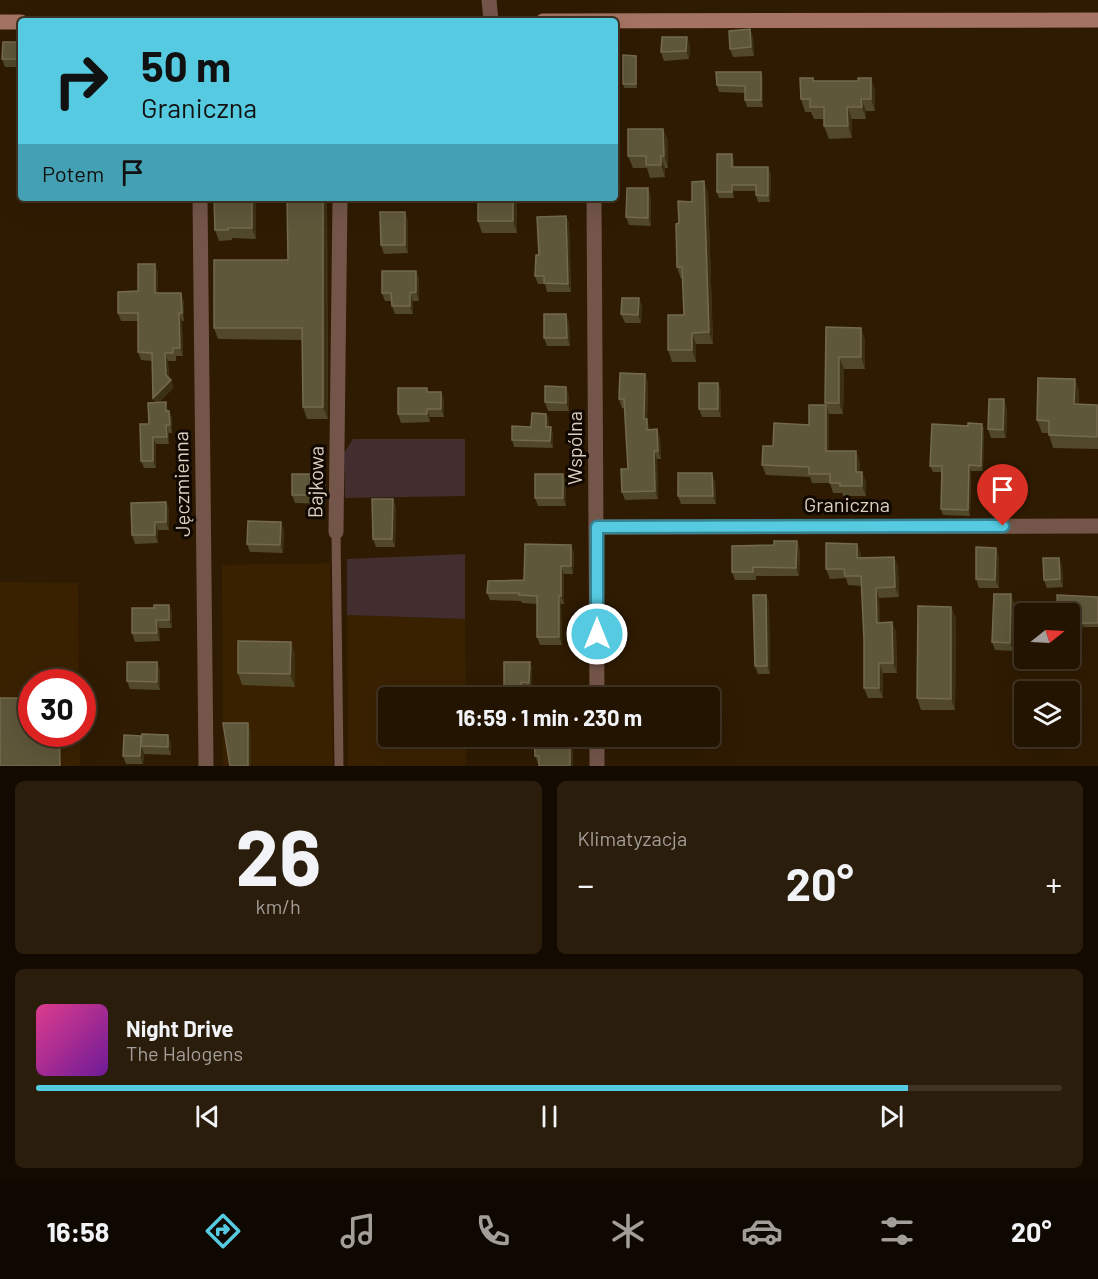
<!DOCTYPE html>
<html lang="pl">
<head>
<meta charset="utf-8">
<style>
	:root { --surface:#231402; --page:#2b1d0c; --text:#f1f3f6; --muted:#a39e99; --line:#403324; --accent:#55cae0 }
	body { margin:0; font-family:Barlow,sans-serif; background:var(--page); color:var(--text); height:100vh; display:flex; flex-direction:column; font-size:22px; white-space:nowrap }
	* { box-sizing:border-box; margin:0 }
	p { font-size:20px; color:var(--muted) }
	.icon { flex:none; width:33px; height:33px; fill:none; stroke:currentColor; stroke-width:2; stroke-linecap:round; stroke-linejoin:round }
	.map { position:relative; height:766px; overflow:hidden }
	.details { display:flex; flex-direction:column; gap:15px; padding:15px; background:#130b01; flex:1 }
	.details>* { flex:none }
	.top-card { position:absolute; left:18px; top:18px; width:600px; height:183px; border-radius:6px; box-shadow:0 6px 24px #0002,0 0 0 2px var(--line); background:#55cae0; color:#111; overflow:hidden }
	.needle { width:39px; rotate:72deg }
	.fabs { position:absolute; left:1014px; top:603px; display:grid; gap:12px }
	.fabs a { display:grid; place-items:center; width:66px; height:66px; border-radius:6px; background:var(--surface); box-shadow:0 6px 24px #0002,0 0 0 2px var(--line); font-size:30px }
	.speed { position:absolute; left:18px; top:669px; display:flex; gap:12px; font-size:30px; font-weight:700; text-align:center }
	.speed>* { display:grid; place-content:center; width:78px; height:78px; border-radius:50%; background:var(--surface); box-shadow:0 6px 24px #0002,0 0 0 2px var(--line); line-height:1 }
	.speed .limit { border:9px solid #d22; background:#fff; color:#111 }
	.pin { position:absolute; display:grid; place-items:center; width:51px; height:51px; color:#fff; margin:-62px -26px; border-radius:50% 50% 50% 0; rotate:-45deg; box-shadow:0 0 6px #0007 }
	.pin .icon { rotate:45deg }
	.me { position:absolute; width:66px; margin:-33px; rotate:0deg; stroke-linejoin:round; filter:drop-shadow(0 0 4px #0008) }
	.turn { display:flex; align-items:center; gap:21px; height:126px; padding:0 24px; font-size:27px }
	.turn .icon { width:78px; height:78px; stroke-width:2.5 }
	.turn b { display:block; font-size:42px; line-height:51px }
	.then { display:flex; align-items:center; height:57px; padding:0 24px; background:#0003; gap:12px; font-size:22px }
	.big { font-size:45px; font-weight:700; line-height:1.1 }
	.details .widget { flex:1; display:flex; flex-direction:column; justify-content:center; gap:9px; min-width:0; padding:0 21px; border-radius:9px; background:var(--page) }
	.details .dial { align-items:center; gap:0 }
	.dial b { font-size:78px; line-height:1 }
	.song { display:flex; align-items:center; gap:18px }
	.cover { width:72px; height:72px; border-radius:9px; background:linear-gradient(135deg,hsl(330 70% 55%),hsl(280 70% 35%)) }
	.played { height:6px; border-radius:3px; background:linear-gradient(90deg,var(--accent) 85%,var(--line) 85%) }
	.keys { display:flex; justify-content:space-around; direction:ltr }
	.heat { display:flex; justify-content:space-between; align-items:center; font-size:33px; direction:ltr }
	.details .tiles { flex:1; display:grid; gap:15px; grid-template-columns:1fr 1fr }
	.widget:last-child { grid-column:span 2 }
	.trip { position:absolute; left:378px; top:687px; width:342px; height:60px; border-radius:6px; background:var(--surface); box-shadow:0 6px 24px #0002,0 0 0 2px var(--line); font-weight:700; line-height:60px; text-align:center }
	.tab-bar { display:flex; height:96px; justify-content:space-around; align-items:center; background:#0e0801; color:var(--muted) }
	.tab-bar .icon { width:42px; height:42px }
	.tab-bar .selected { color:var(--accent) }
	.tab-bar b { font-size:27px; color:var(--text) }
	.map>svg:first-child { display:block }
</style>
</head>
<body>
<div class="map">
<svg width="1098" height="766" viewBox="0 0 1098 766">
	<rect width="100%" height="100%" fill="#2f1b02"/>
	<g fill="#392100">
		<path d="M330 563 333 766H223L222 565Z"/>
		<path d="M0 582 78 583 79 682H32V734H80V766H0Z"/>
		<path d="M347 615 465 619 466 697 388 698V736L466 737V766H348Z"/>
	</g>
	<g fill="#422d2f">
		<path d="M353 439H465V496L345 498 344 453Z"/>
		<path d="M465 554V619L347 615V559Z"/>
	</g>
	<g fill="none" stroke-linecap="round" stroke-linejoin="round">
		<path stroke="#74554a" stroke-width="9" d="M336 532 339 766"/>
		<g stroke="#74554a" stroke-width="15">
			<path d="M489 0 491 21"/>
			<path d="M200 198 206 766"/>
			<path d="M594 198 597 698"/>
			<path d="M596 527 1098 526"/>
			<path d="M336 532 340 198"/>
			<path d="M597 736V766"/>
		</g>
		<g stroke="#a57361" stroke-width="15">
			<path d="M543 21 1098 20"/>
			<path d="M0 22H21"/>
		</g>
	</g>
	<g fill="#504829">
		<path d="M750 29 753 38 754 56 733 57 730 49Z"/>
		<path d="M21 42V67H5L2 59Z"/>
		<path d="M690 45 689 59 664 61 661 52Z"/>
		<path d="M637 60V88H624L623 84Z"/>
		<path d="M813 78 814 81 875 90V111H866V119H852V138L829 139 824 126V119H814L811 112H805L801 99Z"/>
		<path d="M763 79V107H747L745 100V93L719 92 717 85Z"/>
		<path d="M663 129 668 141V168H665V177L650 178 647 168H633L628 156Z"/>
		<path d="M734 160V167L771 174 770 202H758L756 195V191H734V198H719L717 192Z"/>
		<path d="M704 181 708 193 713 344H696V362H672L668 350 684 315 683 279H681L677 267 692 202Z"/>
		<path d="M651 196V226L629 225 626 217Z"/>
		<path d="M214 198H256V239L232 238V240L219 241 215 230Z"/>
		<path d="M287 198H324L327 205 328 419H307L303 407V340L218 339 214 328 288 260Z"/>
		<path d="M478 198H516L517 200V233H482L478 221Z"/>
		<path d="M549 198H573V201H550Z"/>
		<path d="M566 216 569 224 571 292H547L545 284H538L535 276 539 255Z"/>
		<path d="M408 220V253L384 254 381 245Z"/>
		<path d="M416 271 419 279V301H413V314H395L392 306 391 301H385L382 293Z"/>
		<path d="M158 272V293L184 301V321H182L183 356H176V361H168L169 378 171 380 173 388 159 402 169 411 172 418V433H169V444H156V468H144L141 461 149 424 155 403 153 398 152 361 141 360 138 352V321H121L118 313Z"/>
		<path d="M639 298 642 306 641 323H625L621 314Z"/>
		<path d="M569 322 570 346H547L544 338Z"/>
		<path d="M826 327 865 339V369H844L843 414H829V451L860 461V472L866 481V496H843L842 493H833L830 483H812L810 477 766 475 762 465 809 425 826 405Z"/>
		<path d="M1075 379 1079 391V404L1097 405 1098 406V449L1053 448 1049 435V433H1042L1037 420Z"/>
		<path d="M648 382 647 422 650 430 657 429 660 438 661 459H657L658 499 625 500 622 492 628 469 625 408H622L619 399Z"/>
		<path d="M718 383 721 391V417H702L699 409Z"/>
		<path d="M427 388 428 392H441L444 400V417H430V422L401 423 398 414Z"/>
		<path d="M569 395V411H548L545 402Z"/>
		<path d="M1007 408 1006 438H991L988 429Z"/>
		<path d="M546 414 549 420V427L553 434V448L514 447 512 440 531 427Z"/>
		<path d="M982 424 984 429 983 471H971L970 516 943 515 941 509 942 472H933L930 466 968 426Z"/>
		<path d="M715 481 716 504H681L678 496Z"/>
		<path d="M326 482V504L295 503 292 495Z"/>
		<path d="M566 482V506H538L535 498Z"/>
		<path d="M166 502 169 510V530H158V543L135 544 132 535Z"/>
		<path d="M396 507 395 547H376L373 539Z"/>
		<path d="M284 530 283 553 250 552 247 544Z"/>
		<path d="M800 549 799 576H756V580H735L732 572Z"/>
		<path d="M574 553 573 574H564V604H561L562 645H540L537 637V604L522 603 521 601 490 600 487 593 524 580Z"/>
		<path d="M861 553V558L894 557 898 567 899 597 879 598 880 623 892 622 896 632 897 673H883V698H868L864 688V639L862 586 848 585 846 578 830 579 826 569Z"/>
		<path d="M999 556V588H979L976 579Z"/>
		<path d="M1059 558 1062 566 1063 587 1047 588 1044 580Z"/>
		<path d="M766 595 769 603 770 674H758L755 666Z"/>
		<path d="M1098 597V627H1084L1080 630H1074V638H1070V614Z"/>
		<path d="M1014 602 1013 651 995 650 992 642Z"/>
		<path d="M169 605 172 613V628H159L160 641 135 642 132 633 154 608Z"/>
		<path d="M951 607 956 619 955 710H921L917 698Z"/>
		<path d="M291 642 295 655V687L242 685 238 673Z"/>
		<path d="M157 662 160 671V690L130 689 127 681Z"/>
		<path d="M530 662 532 669V690L524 689V698H505L504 695Z"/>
		<path d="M168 735 171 744V755L144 754V753L143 764H126L123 756 141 736Z"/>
		<path d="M573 741V766H539L535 756Z"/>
	</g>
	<g fill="#3c3013">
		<path d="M750 29 753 38 754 56 751 47Z"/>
		<path d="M687 37 690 45 689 59 686 51Z"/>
		<path d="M636 56 637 60V88L636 84Z"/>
		<path d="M761 72 763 79V107L761 100Z"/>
		<path d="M871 78 875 90V111L871 99Z"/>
		<path d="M861 99 866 111V119L862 107Z"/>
		<path d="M847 107 852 119V138L848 126Z"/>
		<path d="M663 129 668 141V168L664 156Z"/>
		<path d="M732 154 734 160V173L732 167Z"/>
		<path d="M661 156 665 168V177L661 165Z"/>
		<path d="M768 167 771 174 770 202 768 196Z"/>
		<path d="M704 181 708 193 713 344 709 332Z"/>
		<path d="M732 185 734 191V198L732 192Z"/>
		<path d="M648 188 651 196V226L648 218Z"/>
		<path d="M252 198H256V239L252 228Z"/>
		<path d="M323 198H324L327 205 328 419 323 407Z"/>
		<path d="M513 198H516L517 200V233L513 221Z"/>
		<path d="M405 212 408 220V253L405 245Z"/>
		<path d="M566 216 569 224 571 292 568 284Z"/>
		<path d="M155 264 158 272V301L155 293Z"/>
		<path d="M416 271 419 279V301L416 292Z"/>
		<path d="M181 293 184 301V321L182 313Z"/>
		<path d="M410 293 413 301V314L410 306Z"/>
		<path d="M639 298 642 306 641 323 638 315Z"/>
		<path d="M179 313 182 321 183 356 180 348Z"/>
		<path d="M566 314 569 322 570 346 567 338Z"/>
		<path d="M861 328 865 339V369L861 357Z"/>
		<path d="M692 333 696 344V362L692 350Z"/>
		<path d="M165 353 168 361 169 382 171 380 173 388 156 406 153 398 166 375Z"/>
		<path d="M839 357 844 369 843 414 839 403Z"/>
		<path d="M645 374 648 382 647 422 650 428V438L644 419Z"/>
		<path d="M1075 379 1079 391 1078 416 1074 404Z"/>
		<path d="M718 383 721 391V417L718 409Z"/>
		<path d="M566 387 569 395V411L566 403Z"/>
		<path d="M441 392 444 400V417L441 409Z"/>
		<path d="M1004 399 1007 408 1006 438 1003 430Z"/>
		<path d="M826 405 829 414V461L826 451Z"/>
		<path d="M1097 405 1098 406V440L1097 437Z"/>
		<path d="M427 409 430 417V422L427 414Z"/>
		<path d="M169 411 172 418V433L170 425Z"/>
		<path d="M546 414 549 420 548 434 546 427Z"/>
		<path d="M982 424 984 429 983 471 981 466Z"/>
		<path d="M166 425 169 433V444L167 437Z"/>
		<path d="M551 427 553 434V448L550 441Z"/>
		<path d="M657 429 660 438 661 459 658 451Z"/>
		<path d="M153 437 156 444V468L153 461Z"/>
		<path d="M654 451 657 459 658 499 655 491Z"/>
		<path d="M856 451 860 461V481L856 472Z"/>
		<path d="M969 465 971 471 970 516 968 510Z"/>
		<path d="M862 472 866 481V496L862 486Z"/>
		<path d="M712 473 715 481 716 504 713 496Z"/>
		<path d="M323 474 326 482V504L323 495Z"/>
		<path d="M563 474 566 482V506L563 498Z"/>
		<path d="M393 499 396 507 395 547 392 539Z"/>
		<path d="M166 502 169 510V530L166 522Z"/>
		<path d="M155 522 158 530V543L155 535Z"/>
		<path d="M281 522 284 530 283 553 280 545Z"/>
		<path d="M797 541 800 549 799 576 796 568Z"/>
		<path d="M857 544 861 553V568L857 558Z"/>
		<path d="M571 545 574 553 573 574 571 566Z"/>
		<path d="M996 548 999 556V588L995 580Z"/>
		<path d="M894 557 898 567 899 597 895 587Z"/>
		<path d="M1059 558 1062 566 1063 587 1060 579Z"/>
		<path d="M561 566 564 574V604L561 596Z"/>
		<path d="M876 588 879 598 881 633 877 623Z"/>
		<path d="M1011 594 1014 602 1013 651 1010 643Z"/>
		<path d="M766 595 769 603 770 674 767 666Z"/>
		<path d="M559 596 561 604 562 645 559 637Z"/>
		<path d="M169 605 172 613V628L169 620Z"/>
		<path d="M951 607 956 619 955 710 951 699Z"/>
		<path d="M156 620 159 628 160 641 157 633Z"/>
		<path d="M892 622 896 632 897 673 893 663Z"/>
		<path d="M1082 623 1084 627 1080 630 1079 626Z"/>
		<path d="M291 642 295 655V687L290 674Z"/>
		<path d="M157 662 160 671V690L157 682Z"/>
		<path d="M530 662 532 669V690L529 683Z"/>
		<path d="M879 663 883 673V698L879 688Z"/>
		<path d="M521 682 524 689V698H523L522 695Z"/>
		<path d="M669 686 672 694 673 698H670Z"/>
		<path d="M248 723 251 732V766H248Z"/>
		<path d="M59 734H61V766H60Z"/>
		<path d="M168 735 171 744V755L168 747Z"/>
		<path d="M141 736V746L144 753 143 764 140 756Z"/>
		<path d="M570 736H572L573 741V766H570Z"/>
	</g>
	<g fill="#5f573a" stroke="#736a4f" stroke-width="1.5">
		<path d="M750 29 751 47 730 49 729 31Z"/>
		<path d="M662 37H687L686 51 661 52Z"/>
		<path d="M3 42H21V59H2Z"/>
		<path d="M623 55 636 56V84H623Z"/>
		<path d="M716 72H761V100H745V86L717 85Z"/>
		<path d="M800 78H813V81H858V78H871V99H861L862 107H847L848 126H824V107H810V99H801Z"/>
		<path d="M628 129H663L664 156H661V165H646V156H628Z"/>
		<path d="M717 154H732V167H768V196L756 195V185H732V192H717Z"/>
		<path d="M704 181 709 332 692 333V350H668V315H684L682 267H677L676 224 679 223 678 201 692 202V182Z"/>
		<path d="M627 188H648V218L626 217Z"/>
		<path d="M214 198H252V228H228V230H215Z"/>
		<path d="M287 198H323V407H303L302 328H214V260H288Z"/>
		<rect x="478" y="198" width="35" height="23"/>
		<path d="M380 212H405V245H381Z"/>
		<path d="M566 216 568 284 544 283V276H535L536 255H539L537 217Z"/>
		<path d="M138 264H155V293H181L182 313H179L180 348H173V353H165L166 375 171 380 153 398 152 353 138 352V313H118V292L138 291Z"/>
		<path d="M382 271H416V292L410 293V306H392L391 293H382Z"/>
		<path d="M622 298H639L638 315 621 314Z"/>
		<path d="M544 314H566L567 338H544Z"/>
		<path d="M826 327 861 328V357H839V403H825Z"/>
		<path d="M620 373 645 374 644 419H647V430L657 429 658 451H654L655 491 622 492 621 469H628L624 399H619Z"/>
		<path d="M1038 378 1075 379 1074 404 1097 405V437L1049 435V421L1037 420Z"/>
		<rect x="699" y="383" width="19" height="26"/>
		<path d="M545 386 566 387V403L545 402Z"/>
		<path d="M398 388H427V392H441V409H427V414H398Z"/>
		<path d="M989 399H1004L1003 430 988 429Z"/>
		<path d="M166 402V411H169L170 425H166L167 437H153V461H141L140 424H149L148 403Z"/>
		<path d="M809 405H826V451H856V472H862V486H840V483H830V474H809V467L762 465 763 446H773L774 423 809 425Z"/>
		<path d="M532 413 546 414V427H551L550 441 512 440V426L531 427Z"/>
		<path d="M968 423 982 424 981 466 969 465 968 510 941 509 942 466H930L932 424 968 426Z"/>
		<path d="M678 473H712L713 496H678Z"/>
		<rect x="292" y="474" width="31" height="21"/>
		<rect x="535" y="474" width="28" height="24"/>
		<path d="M372 499H393L392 539H373Z"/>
		<path d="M166 502V522H155V535H132L131 503Z"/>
		<path d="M248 521 281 522 280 545 247 544Z"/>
		<path d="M774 541H797L796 568 753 567V572H732V546L774 545Z"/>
		<path d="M826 543 857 544V558L894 557 895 587 876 588 877 623 892 622 893 663H879V688H864V639L861 576H845L844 569H826Z"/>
		<path d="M525 544 571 545V566H561V596H559V637H537V596L519 595V593H487L488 581 524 580Z"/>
		<path d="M976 547 996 548 995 580 976 579Z"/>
		<path d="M1043 558H1059L1060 579 1044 580Z"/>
		<path d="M994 594H1011L1010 643 992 642Z"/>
		<path d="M753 595H766L767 666H755Z"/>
		<path d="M1057 595 1098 597V623H1082L1079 626H1073V634H1070V614H1058Z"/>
		<path d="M154 605H169V620H156L157 633H132V608H154Z"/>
		<path d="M918 606 951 607V699L917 698Z"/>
		<path d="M238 641 291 642 290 674 238 673Z"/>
		<path d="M127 662H157V682L127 681Z"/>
		<path d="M504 662H530L529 683 521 682 522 695H504Z"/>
		<path d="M647 686H669L670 698H648Z"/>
		<path d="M0 698H32V734H59L60 766H0Z"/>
		<path d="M223 723H248V766H230Z"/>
		<path d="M142 734 168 735V747L141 746Z"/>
		<path d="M124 735 141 736 140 756H123Z"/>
		<path d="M534 736H570V766H539V756H535Z"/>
	</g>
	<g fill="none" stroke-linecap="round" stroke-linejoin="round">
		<g stroke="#378392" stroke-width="15">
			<path id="route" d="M597 634V527L1003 526"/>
		</g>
		<use href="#route" stroke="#55cae0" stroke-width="10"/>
	</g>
	<g text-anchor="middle" stroke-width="6" stroke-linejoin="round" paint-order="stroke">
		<g font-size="20" fill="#ddd0c1" stroke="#100801">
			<text transform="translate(575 448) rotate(-90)" y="7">Wspólna</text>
			<text transform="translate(316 482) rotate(-89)" y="7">Bajkowa</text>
			<text transform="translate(182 484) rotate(-91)" y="7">Jęczmienna</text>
			<text x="847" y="512">Graniczna</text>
		</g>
	</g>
</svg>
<div class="fabs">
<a><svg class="needle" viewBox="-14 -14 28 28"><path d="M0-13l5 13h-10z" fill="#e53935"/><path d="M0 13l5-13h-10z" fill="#a39e99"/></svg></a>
<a><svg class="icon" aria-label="layers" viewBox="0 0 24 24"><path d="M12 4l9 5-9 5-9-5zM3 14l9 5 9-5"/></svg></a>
</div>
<div class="speed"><div class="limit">30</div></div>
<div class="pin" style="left:1003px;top:526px;background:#d93025"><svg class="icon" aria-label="arrive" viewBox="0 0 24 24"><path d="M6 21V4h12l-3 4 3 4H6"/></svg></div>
<svg class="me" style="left:597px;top:634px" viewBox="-20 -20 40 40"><circle r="17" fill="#55cae0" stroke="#fff" stroke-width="3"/><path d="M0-11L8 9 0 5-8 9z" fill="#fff"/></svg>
<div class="trip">16:59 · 1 min · 230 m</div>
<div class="top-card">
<div class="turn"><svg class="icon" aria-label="right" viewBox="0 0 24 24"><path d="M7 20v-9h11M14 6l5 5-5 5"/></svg><div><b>50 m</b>Graniczna</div></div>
<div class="then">Potem<svg class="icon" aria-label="arrive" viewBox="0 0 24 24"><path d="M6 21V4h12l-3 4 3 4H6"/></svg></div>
</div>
</div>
<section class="details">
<div class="tiles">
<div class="widget dial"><b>26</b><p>km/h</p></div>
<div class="widget"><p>Klimatyzacja</p>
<div class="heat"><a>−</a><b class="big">20°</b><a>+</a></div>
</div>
<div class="widget">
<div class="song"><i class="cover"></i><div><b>Night Drive</b><p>The Halogens</p></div></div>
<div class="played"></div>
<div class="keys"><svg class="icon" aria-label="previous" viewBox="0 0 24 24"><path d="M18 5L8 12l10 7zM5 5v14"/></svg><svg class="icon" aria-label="pause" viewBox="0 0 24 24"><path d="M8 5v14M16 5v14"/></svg><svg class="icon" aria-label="next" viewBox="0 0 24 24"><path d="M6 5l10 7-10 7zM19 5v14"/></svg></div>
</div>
</div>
</section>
<nav class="tab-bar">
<b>16:58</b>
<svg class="icon selected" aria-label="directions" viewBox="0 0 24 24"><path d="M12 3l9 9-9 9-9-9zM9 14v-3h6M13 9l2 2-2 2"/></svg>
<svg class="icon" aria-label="music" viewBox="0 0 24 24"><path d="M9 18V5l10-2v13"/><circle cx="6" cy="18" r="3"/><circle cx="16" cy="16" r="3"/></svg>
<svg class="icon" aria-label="phone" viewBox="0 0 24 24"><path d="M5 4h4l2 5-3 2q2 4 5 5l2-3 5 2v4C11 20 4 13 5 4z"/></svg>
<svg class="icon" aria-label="climate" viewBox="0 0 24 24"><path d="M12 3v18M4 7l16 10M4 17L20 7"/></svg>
<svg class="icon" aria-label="car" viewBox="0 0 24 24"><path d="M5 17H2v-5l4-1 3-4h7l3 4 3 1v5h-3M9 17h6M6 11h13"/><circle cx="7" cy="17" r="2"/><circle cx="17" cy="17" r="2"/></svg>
<svg class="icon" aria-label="filters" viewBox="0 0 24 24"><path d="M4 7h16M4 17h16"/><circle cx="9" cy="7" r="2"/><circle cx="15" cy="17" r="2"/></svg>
<b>20°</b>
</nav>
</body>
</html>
